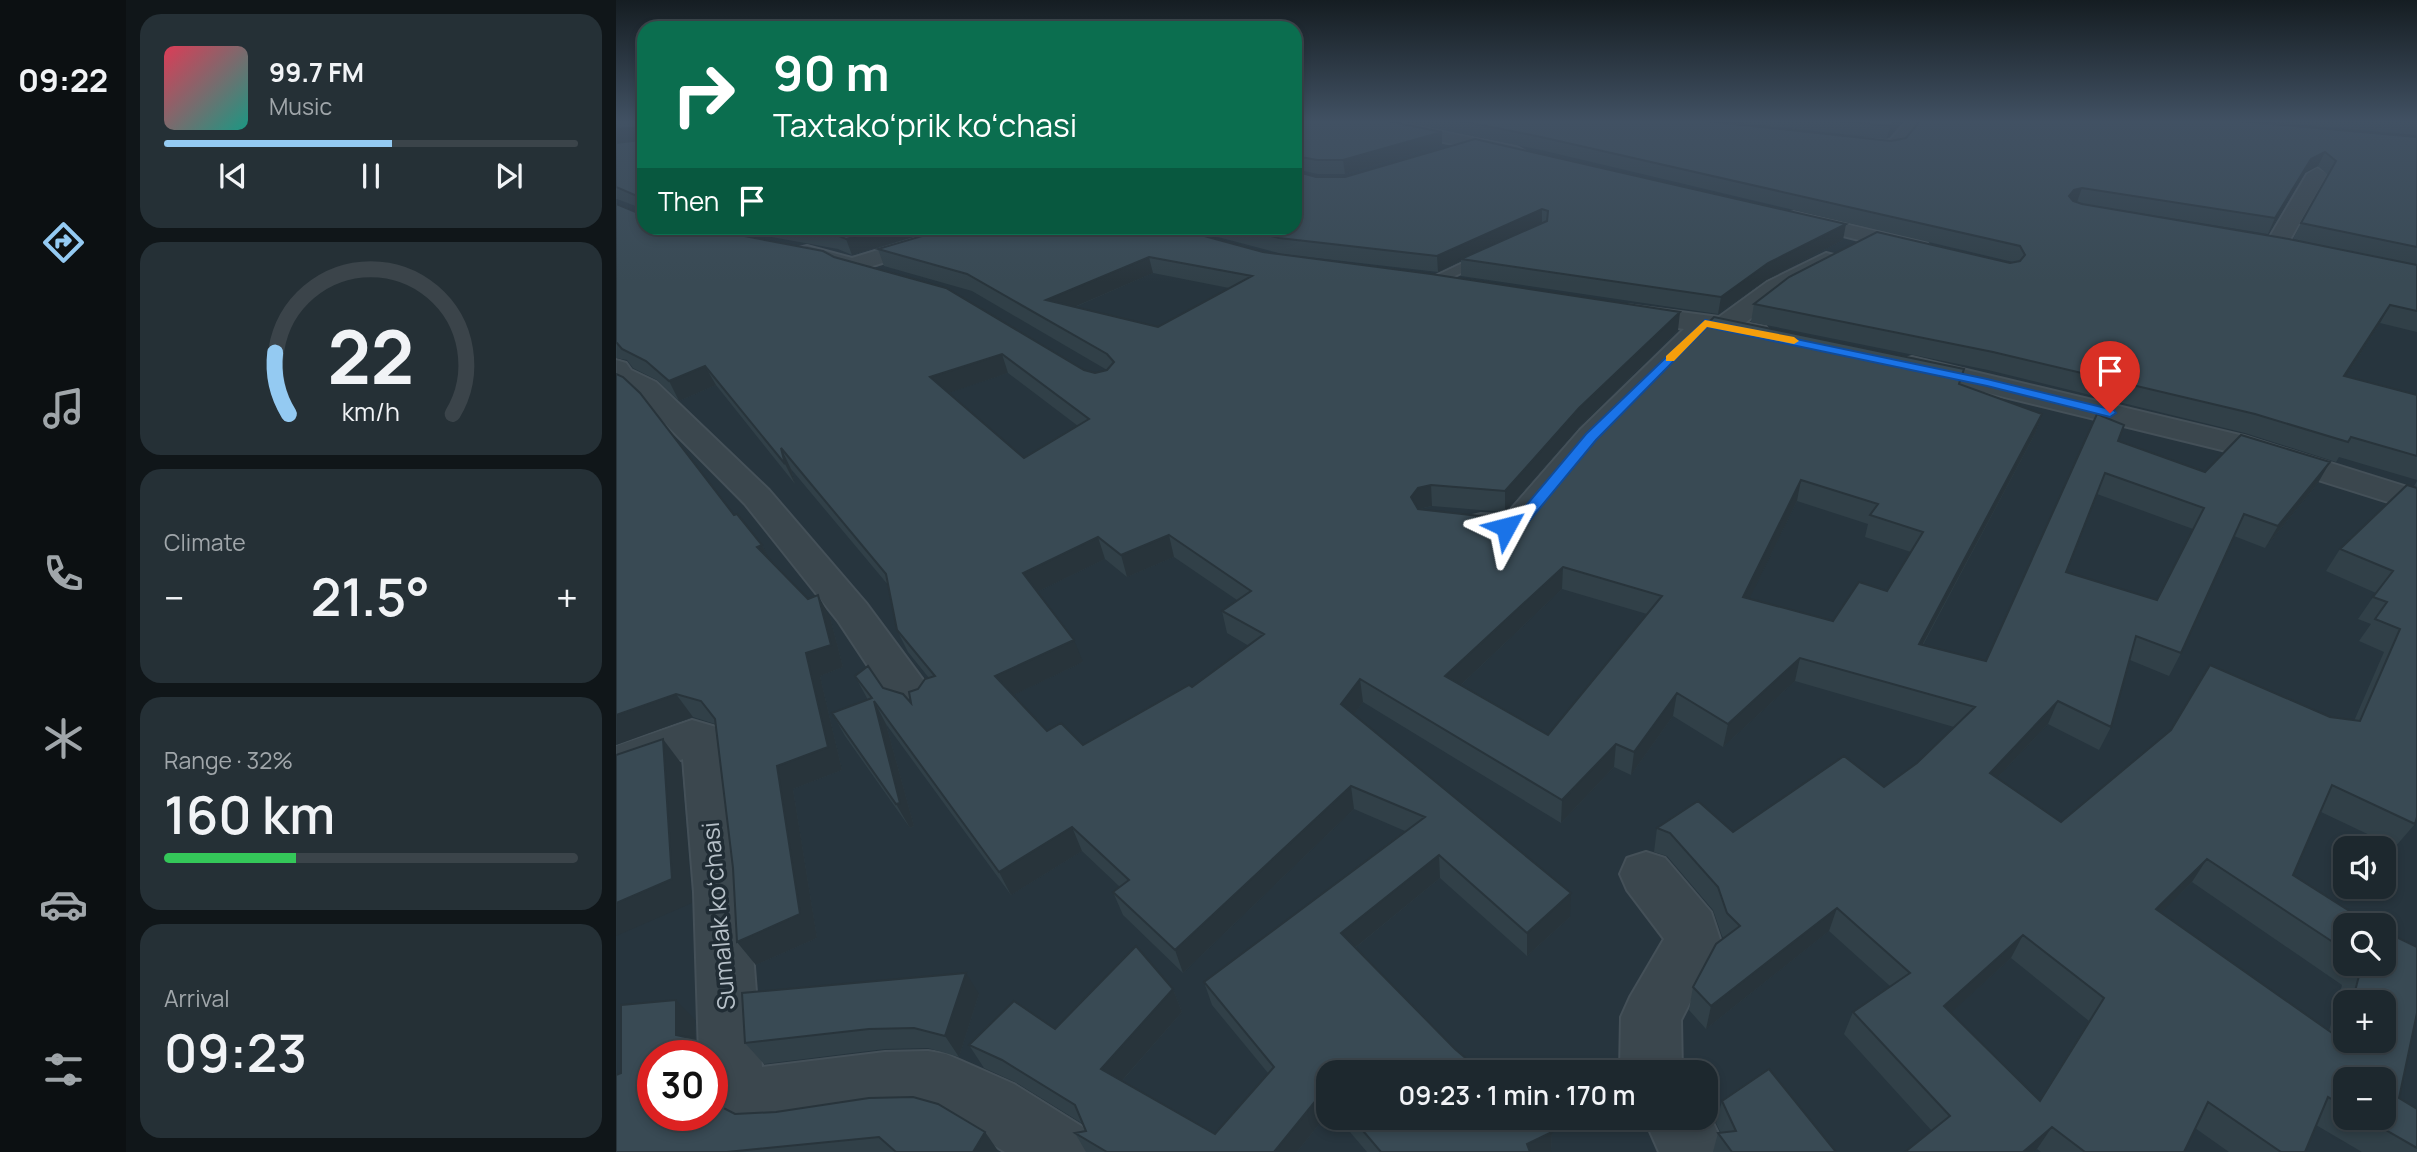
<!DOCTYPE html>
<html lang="en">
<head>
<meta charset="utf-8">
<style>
	:root { --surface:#1d282e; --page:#253036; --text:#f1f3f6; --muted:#a0a6aa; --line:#3b444a; --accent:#94caf2 }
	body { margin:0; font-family:Manrope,sans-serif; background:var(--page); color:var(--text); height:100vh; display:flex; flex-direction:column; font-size:26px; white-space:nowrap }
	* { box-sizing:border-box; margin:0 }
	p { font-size:23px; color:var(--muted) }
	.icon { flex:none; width:38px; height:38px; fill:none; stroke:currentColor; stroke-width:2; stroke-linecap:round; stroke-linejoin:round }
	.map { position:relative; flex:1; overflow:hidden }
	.sheet { display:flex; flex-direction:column; gap:14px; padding:14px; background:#101619; width:490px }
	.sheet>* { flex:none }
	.banner { position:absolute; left:21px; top:21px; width:665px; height:214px; border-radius:21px; box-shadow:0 4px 10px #0003,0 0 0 2px var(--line); background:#0b6e4f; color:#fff; overflow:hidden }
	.controls { position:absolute; left:1717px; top:836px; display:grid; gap:14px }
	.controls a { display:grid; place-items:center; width:63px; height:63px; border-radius:14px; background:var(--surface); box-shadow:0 4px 10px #0003,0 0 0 2px var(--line); font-size:35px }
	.speed { position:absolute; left:21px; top:1040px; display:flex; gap:14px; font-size:35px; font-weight:700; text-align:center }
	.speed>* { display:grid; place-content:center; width:91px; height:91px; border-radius:50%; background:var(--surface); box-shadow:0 4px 10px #0003,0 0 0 2px var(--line); line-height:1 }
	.speed .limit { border:10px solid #d22; background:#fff; color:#111 }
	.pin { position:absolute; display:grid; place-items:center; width:60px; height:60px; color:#fff; margin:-72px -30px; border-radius:50% 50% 50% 0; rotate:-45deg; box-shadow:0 0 7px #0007 }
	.pin .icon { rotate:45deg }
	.me { position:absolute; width:77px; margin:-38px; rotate:52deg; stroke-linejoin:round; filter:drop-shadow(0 0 5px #0008) }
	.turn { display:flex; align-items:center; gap:24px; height:147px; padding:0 21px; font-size:32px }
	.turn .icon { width:91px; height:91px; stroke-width:2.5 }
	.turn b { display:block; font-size:49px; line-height:60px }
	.then { display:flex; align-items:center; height:66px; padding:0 21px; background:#0003; gap:14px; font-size:26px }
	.big { font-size:52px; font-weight:600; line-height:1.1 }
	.sheet .widget { flex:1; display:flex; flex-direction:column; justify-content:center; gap:10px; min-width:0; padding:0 24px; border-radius:21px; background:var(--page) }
	.sheet .dial { align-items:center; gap:0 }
	.dial svg { height:182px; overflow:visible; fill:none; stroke:var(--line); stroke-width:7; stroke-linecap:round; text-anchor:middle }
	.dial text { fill:var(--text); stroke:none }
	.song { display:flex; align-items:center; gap:21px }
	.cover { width:84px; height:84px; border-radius:10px; background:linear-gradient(135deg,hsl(350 70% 55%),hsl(170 70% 35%)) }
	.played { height:7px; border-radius:4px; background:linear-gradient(90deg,var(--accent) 55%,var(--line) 55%) }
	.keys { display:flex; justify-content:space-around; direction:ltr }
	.heat { display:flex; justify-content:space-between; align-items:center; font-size:38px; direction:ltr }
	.charge { height:10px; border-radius:5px; background:linear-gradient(90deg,#34c759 32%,var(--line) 0) }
	.trip { position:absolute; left:700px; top:1060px; width:402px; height:70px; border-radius:21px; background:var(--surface); box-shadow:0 4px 10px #0003,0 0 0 2px var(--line); font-weight:600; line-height:70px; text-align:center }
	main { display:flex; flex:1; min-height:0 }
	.dock { display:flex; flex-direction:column; width:126px; justify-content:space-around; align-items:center; background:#0c1012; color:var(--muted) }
	.dock .icon { width:49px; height:49px }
	.dock .current { color:var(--accent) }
	.dock b { font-size:32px; color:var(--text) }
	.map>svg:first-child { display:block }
</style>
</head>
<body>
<main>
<nav class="dock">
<b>09:22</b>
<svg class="icon current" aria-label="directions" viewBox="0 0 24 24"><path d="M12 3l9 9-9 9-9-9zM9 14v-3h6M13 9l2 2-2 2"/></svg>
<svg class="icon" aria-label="music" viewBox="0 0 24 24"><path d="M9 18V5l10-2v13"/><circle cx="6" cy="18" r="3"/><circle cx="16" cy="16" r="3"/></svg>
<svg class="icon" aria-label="phone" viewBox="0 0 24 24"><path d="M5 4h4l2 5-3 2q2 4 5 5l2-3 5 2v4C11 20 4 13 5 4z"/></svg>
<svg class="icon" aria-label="climate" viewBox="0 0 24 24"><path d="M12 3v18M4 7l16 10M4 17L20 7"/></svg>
<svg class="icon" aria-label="car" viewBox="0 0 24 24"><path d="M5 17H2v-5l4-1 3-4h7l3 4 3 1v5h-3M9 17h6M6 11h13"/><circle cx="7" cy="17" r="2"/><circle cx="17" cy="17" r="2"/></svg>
<svg class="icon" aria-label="filters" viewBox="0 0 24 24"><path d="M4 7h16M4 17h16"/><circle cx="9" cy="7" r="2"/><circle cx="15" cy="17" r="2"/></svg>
</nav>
<section class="sheet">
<div class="widget">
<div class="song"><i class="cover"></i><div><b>99.7 FM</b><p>Music</p></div></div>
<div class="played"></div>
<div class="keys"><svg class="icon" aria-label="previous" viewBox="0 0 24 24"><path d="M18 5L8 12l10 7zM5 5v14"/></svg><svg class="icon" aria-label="pause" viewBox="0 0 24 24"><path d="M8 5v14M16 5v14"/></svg><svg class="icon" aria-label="next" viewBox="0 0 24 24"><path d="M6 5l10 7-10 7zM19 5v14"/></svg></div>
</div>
<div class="widget dial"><svg viewBox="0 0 100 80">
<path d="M14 69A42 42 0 1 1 86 69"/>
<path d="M14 69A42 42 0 0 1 8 42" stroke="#94caf2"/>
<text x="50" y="56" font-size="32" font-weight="700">22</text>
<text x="50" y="72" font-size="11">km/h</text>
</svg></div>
<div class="widget"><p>Climate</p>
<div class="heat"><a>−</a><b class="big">21.5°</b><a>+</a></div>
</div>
<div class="widget"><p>Range · 32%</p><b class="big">160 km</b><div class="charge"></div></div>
<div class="widget"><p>Arrival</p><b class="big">09:23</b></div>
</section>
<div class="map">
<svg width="1801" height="1152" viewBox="0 0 1801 1152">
	<rect width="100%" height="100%" fill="#27353e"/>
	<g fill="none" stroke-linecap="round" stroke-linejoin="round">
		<g stroke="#445058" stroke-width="4">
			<path id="lane" d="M874 250 879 251 881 254 879 257 822 284H812L809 281Z"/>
		</g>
		<g stroke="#445058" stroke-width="4">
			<g id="street">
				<path d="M741 121H773L901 147 910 152 901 157 749 126Z"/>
				<path d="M1291 121H1308L1285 150 1237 149 1228 144 1237 139 1274 140Z"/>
				<path d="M1701 168 1711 174 1671 245 1668 250H1652L1649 245 1691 174Z"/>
				<path d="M1178 212 1311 243 1314 248 1311 253 1303 255 1171 222 1167 218 1171 214Z"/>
				<path d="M334 228H366L363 233 234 273 215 265 183 258 180 253 183 248 191 246 236 258Z"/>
				<path d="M1210 253 1218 255 1222 260 1218 265 1169 292 1129 323 1150 327 1154 333 1150 339 1141 341 1095 332 986 444 916 531 890 538 852 533 847 525 852 517 865 514 890 515 964 430 1068 329 1002 318 998 313 1002 308 1011 305 1103 317 1151 282Z"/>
				<path d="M1296 357 1628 436 1801 490V511L1606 450 1286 372 1282 366 1286 360Z"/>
				<path d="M0 360 10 363 15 370 40 382 153 490 250 603 313 688 319 699 313 710 297 715 281 710 222 621 129 504 20 394 0 385Z"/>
				<path d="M76 720 100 727 112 743 132 892 146 1067 269 1052 312 1051 330 1054 398 1084 470 1129 480 1152H389L338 1121 312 1114 269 1115 178 1129 140 1131 97 1110 96 1055H83L78 892 67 759 0 783V746Z"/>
				<path d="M1030 852 1049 858 1095 912 1105 942 1065 1020 1066 1073H1004L1005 1017 1014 997 1048 939 1011 890 1004 874 1011 858Z"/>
				<path d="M1090 1108 1111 1152H1043L1028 1118H1090Z"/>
			</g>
		</g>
		<use href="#lane" fill="#3b474e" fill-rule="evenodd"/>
		<use href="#street" fill="#3b474e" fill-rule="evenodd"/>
	</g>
	<g fill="#314048" fill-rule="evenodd">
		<path d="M0 121H28V228L218 257 468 370 479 373 491 370 356 291 268 266 262 249 581 234 647 252 1062 330 962 428 889 512 816 506 804 509 890 519 1343 384 1426 414 1419 434 1307 645 1370 661 1502 441 1589 472 1702 483 1649 548 1618 536 1565 653 1553 676 1514 660 1495 727 1483 750 1432 724 1381 778 1445 822 1714 717 1738 721 1768 652 1743 641 1755 624 1742 619 1760 593 1710 571 1724 549 1800 488 1798 486 1801 481V817L1799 824 1779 847 1705 812 1677 875 1729 926V964H1768L1783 1098 1801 1109V1152H1746L1700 1125 1689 1152H1613L1579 1128 1568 1152H1425L1421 1149 1417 1152H1289L1316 1131 1228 1034 1237 1012 1274 986 1213 931 1090 1029 1073 1010 1077 987 1108 938 1106 936 1097 910 1051 856 1038 852 1041 828 1117 832 1268 787 1301 763 1338 727 1179 681 1107 747 1057 716 1015 775 998 767 945 823 747 702 738 714 954 917 911 956 824 878 739 948 712 1073V1113L681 1152H470L459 1133 470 1131 467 1124 399 1082 368 1068 353 1045 439 1029 557 989 566 1012 506 1081 599 1134 652 1073 596 1005 588 982 789 831 738 809 567 973 507 915 497 892 504 887 466 851 395 895 270 724 298 826 294 828 229 736 216 713 252 700 239 676 295 703 302 689 313 678 292 652 281 630 273 586 175 469 179 484 100 385 63 401 41 380 17 368 11 360 0 358V204L22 213V207L1 199H0ZM537 273 613 288 542 327 459 307ZM392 373 462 426 408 458 332 393ZM1481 494 1577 529 1541 600 1450 572ZM1181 501 1252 524 1249 537 1295 552 1271 591 1217 621 1133 599ZM558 557 621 600 606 611 611 633 633 646 576 687 467 745 431 731 397 695 467 662 421 592 489 559 511 577ZM946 589 1031 614 932 735 845 685ZM1576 882 1726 985 1713 1031 1545 912ZM1395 958 1473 1021 1423 1101 1334 1013ZM1729 1003H1768L1729 1041ZM1729 1080 1768 1118H1729Z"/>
		<path d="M679 121 826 132V145L729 174H702L679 169Z"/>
		<path d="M785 121H1090L1275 141 1801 137V332L1764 323 1730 376 1801 395V480L1723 457 1720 462 1629 433 1372 370 1135 322 1138 304 1397 262 925 150ZM1702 166 1712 175 1685 223 1677 239 1770 259 1461 203 1652 234 1689 173Z"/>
		<path d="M1107 121H1287L1271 139Z"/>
		<path d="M1642 121H1801V135Z"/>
		<path d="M700 177 1227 240 1150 280 1102 314 845 276V261L822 272 666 254 602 237 582 228H679Z"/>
		<path d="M106 228H327L236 255 222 249Z"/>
		<path d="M118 515 146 545 155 562 192 599 214 617 227 667 204 676 226 770 177 789 201 938 140 965 121 942 117 868 99 724 77 717 0 745Z"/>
		<path d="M363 994 343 1057 312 1048 269 1049 148 1064 129 1043Z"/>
		<path d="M79 1020 80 1044 91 1055H37V1115L119 1114 369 1132 382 1151V1152H0L5 1073Z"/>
		<path d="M1106 1101 1220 1152H1097L1102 1133H1105L1100 1123Z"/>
		<path d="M722 1118H920L936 1132 935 1152H751Z"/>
	</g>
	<g fill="#28343b">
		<path d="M1279 121H1287L1271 139 1274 126Z"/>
		<path d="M23 127 28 140 0 143V129Z"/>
		<path d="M826 132V145L729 174 727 160Z"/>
		<path d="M1709 152 1702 166 1689 173 1652 234 1659 218 1695 159Z"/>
		<path d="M1466 188 1461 202 1453 204V196L1458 190Z"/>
		<path d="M926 209V224L845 259V261L822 272 821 256Z"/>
		<path d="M1230 224 1227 240 1150 280 1102 314 1105 297 1152 263Z"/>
		<path d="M269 228H327L236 255 230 239Z"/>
		<path d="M533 257 537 273 435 317 430 300Z"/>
		<path d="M1774 305 1764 323 1718 395 1728 376Z"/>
		<path d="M1064 312 1062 330 962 428 889 512V491L963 408Z"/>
		<path d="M386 354 392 373 321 397 314 377Z"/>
		<path d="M89 366 100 385 63 401 53 381Z"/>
		<path d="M1426 414 1419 434 1295 666 1303 644Z"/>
		<path d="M165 448 175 469 179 484 169 464Z"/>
		<path d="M1714 462 1702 483 1649 548 1662 526Z"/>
		<path d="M1185 480 1181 501 1123 620 1127 597Z"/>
		<path d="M815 485 816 506 803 509 797 519 795 497 802 488Z"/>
		<path d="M553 535 558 557 511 577 505 555Z"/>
		<path d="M482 537 489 559 415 595 407 573Z"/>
		<path d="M146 545 158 567 141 547Z"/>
		<path d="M947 567 946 589 830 699 829 676Z"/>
		<path d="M202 595 214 617 227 667 204 676 226 770 177 789 201 938 140 965 121 942 161 766 190 653Z"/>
		<path d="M458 640 467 662 389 699 379 676Z"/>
		<path d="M1184 658 1179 681 1107 747 1112 724Z"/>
		<path d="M744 679 747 702 729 727 725 704Z"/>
		<path d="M1061 693 1057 716 1015 775 1018 752Z"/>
		<path d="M60 694 77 717 0 745V715Z"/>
		<path d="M258 701 270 724 298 826 294 828 280 804Z"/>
		<path d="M1442 701 1432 724 1364 796 1374 773Z"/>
		<path d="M47 739 65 763 76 903 0 936V903Z"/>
		<path d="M1000 744 998 767 945 823 946 800Z"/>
		<path d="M735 786 738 809 567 973 559 950Z"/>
		<path d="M456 827 466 851 395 895 383 872Z"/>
		<path d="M823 855 824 878 729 956 725 933Z"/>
		<path d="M1591 859 1576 882 1525 932 1540 909Z"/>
		<path d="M955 893 954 917 911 956V933Z"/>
		<path d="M1221 908 1213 931 1090 1029 1095 1006Z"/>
		<path d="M1407 935 1395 958 1317 1029 1328 1006Z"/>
		<path d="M350 973 363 994 343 1057 329 1036Z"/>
		<path d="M557 989 566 1012 497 1091 485 1069Z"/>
		<path d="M60 1000 79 1020 80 1044 91 1055H74L60 1035Z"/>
		<path d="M710 1088 712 1099V1113L681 1152H658Z"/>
		<path d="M1436 1127 1421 1149 1417 1152H1407Z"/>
		<path d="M369 1132 382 1151V1152H357Z"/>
		<path d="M936 1132 935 1152H911V1144Z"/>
	</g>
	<g fill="#394a54" stroke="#28343b" stroke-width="2" fill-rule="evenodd">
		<path d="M0 121H28V228H86L207 251 218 257 330 288 468 370 479 373 491 370 498 362 491 354 351 274 262 249 333 228H567L581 234 647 252 815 274 1064 312 963 408 889 491 815 485 802 488 795 497 802 509 890 519 918 511 989 426 1098 317 1348 369 1343 384 1426 414 1303 644 1370 661 1481 414 1508 425 1502 441 1589 472 1625 435 1714 462 1662 526 1628 514 1565 653 1520 636 1495 727 1442 701 1374 773 1445 822 1555 730 1594 665 1714 717 1744 721 1784 629 1759 619 1771 602 1757 597 1777 571 1724 549 1791 485 1801 488V817L1799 824 1716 785 1677 875 1757 926H1729V950L1591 859 1540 909 1726 1040 1729 1030V1041H1768V1003H1736L1746 964H1768V931L1801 947V1013L1783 1098 1801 1109V1148L1749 1118H1768V1080H1729V1107L1712 1097 1689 1152H1665L1592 1102 1568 1152H1469L1436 1127 1407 1152H1289L1334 1116 1237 1012 1294 973 1221 908 1095 1006 1077 987 1100 944 1124 926 1111 913 1102 887 1054 833 1041 828 1082 801 1117 832 1228 756 1268 787 1301 763 1359 707 1184 658 1112 724 1061 693 1018 752 1000 744 946 800 744 679 725 704 955 893 911 933 823 855 725 933 839 1049 867 1073H712V1091L710 1088 658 1152H491L459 1133 470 1131 459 1105 386 1060 353 1045 398 1001 439 1029 520 946 557 989 485 1069 599 1134 658 1067 588 982 809 817 735 786 559 950 497 892 513 880 456 827 383 872 258 701 284 803 280 804 216 713 256 698 239 676 252 666 267 688 287 694 295 703 293 692 302 689 309 679 319 676 281 630 270 574 165 448 169 464 89 366 53 381 30 361 6 349 0 342V204L22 213 21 196 0 187V143L23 140V127L0 129ZM533 257 636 276 542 327 430 300ZM386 354 473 419 408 458 314 377ZM1489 473 1588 508 1541 600 1450 572ZM1185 480 1262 504 1254 515 1307 532 1271 591 1243 582 1217 621 1127 597ZM553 535 635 591 606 611 648 634 576 687 573 685 467 745 445 723 431 731 379 676 458 640 407 573 482 537 505 555ZM947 567 1046 596 932 735 829 676ZM1407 935 1488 998 1424 1101 1328 1006Z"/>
		<path d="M679 121H772L826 132 727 160H701L679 156Z"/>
		<path d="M846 121H1090L1275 141 1290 138 1304 121H1621L1801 137V247L1685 223 1720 161 1709 152 1695 159 1659 218 1466 188 1458 190 1453 196 1457 201 1466 204 1667 238 1801 265V311L1774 305 1728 376 1801 395V456L1735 437 1732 442 1639 414 1377 352 1138 304 1173 277 1261 232 1394 263 1404 261 1409 255 1404 246 925 137Z"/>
		<path d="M1225 121H1279L1274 126Z"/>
		<path d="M859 139 1230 224 1152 263 1105 297 845 259 931 221 932 211 926 209 821 256 663 238 624 228H679V171L700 177H729Z"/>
		<path d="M183 228H269L230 239 216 233Z"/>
		<path d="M0 374 7 377 24 393 118 515 121 514 146 545 141 547 192 599 202 595 215 645 190 653 212 747 161 766 184 914 121 942 117 868 99 719 85 701 60 694 0 715Z"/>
		<path d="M47 739 56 879 0 903V755Z"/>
		<path d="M350 973 329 1036 298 1028 253 1029 129 1043 126 993Z"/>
		<path d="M60 1000V1035L74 1038V1055H37V1115H96V1102L119 1114 160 1112 253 1098 297 1097 322 1104 369 1132 357 1152H280L263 1137 111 1152H0V1075L5 1073V1005Z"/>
		<path d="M1153 1069 1220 1152H1116L1102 1133 1120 1131 1106 1101Z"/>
		<path d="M736 1118H920L936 1132 911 1144 914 1152H765Z"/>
	</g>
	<linearGradient id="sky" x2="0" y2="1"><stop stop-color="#151d22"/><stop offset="0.43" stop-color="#415163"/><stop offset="1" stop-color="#415163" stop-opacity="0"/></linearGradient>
	<rect width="1801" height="282" fill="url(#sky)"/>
	<path fill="#1a73e8" stroke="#114b97" stroke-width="2" d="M1089 320 1371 379 1498 410 1500 413 1494 417 1371 386 1091 327 980 440 909 526 890 532 885 530 883 527 898 520 970 434Z"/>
	<path fill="#f59e0b" d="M1089 320 1178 337 1183 341 1178 344 1091 327 1058 361H1050V356Z"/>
	<g text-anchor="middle" stroke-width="7" stroke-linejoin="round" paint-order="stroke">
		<g font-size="24" fill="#b7c1c9" stroke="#202c34">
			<text transform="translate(103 916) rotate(-95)" y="8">Sumalak koʻchasi</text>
		</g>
	</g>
</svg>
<div class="controls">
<a><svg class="icon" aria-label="sound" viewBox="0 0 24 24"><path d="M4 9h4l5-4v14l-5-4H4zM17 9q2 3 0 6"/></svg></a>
<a><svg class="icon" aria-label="search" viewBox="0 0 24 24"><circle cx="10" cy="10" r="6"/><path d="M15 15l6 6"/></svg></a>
<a>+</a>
<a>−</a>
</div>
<div class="speed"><div class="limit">30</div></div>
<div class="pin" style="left:1494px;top:413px;background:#d93025"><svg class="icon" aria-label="arrive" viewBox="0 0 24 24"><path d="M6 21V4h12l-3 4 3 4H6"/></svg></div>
<svg class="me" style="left:890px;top:527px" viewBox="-20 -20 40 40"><path d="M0-17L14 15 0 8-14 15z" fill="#1a73e8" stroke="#fff" stroke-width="4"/></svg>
<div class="trip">09:23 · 1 min · 170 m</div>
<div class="banner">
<div class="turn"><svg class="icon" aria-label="right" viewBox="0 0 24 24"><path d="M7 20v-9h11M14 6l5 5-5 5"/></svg><div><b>90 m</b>Taxtakoʻprik koʻchasi</div></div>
<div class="then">Then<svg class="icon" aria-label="arrive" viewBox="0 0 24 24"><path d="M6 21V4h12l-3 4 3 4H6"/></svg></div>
</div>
</div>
</main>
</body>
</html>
